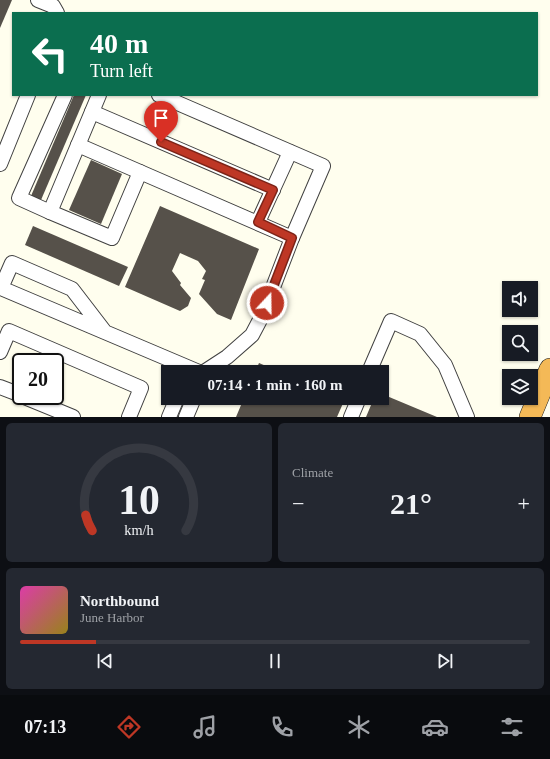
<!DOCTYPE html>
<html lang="en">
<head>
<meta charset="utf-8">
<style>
	:root { --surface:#171b24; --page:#242831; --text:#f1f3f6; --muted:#9ea1a6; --line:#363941; --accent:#be3725 }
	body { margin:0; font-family:"Times New Roman",serif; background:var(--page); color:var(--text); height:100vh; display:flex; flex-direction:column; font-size:15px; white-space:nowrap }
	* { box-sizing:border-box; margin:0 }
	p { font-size:13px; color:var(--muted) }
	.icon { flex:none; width:22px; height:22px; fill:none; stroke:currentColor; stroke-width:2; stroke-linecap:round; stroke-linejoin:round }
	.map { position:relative; height:417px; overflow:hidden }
	.panel { display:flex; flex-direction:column; gap:6px; padding:6px; background:#0d0f14; flex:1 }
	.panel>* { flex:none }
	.guide { position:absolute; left:12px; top:12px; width:526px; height:84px; border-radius:0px; box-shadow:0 1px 3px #0004; background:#0b6e4f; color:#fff; overflow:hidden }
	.fabs { position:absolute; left:502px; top:281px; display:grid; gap:8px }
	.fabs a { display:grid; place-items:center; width:36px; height:36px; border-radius:0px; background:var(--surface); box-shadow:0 1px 3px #0004; font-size:20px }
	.speed { position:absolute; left:12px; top:353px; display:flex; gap:8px; font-size:20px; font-weight:700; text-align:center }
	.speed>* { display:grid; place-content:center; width:52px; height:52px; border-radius:50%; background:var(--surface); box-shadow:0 1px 3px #0004; line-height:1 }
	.speed .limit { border:2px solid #111; border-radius:6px; background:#fff; color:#111 }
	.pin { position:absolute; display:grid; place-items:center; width:34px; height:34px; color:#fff; margin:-41px -17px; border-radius:50% 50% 50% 0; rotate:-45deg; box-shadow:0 0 4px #0007 }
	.pin .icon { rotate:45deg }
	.me { position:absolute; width:44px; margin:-22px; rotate:21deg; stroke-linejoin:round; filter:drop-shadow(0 0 3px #0008) }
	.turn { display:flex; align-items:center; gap:14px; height:84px; padding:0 12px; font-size:18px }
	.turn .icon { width:52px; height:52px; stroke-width:2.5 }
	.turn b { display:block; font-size:28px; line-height:34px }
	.big { font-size:30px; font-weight:600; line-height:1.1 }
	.panel .tile { flex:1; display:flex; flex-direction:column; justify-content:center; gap:6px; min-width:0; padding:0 14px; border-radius:6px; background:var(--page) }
	.panel .dial { align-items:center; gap:0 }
	.dial svg { height:104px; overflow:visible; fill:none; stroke:var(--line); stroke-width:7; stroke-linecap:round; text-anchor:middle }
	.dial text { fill:var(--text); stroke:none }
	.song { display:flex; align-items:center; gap:12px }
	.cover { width:48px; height:48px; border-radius:6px; background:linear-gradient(135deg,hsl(320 70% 55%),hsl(50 70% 35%)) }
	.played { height:4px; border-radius:2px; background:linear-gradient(90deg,var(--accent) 15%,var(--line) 15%) }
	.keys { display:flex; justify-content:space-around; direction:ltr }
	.heat { display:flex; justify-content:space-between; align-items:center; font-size:22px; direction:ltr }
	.panel .tiles { flex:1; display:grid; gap:6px; grid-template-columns:1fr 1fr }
	.tile:last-child { grid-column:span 2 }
	.trip { position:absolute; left:161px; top:365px; width:228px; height:40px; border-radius:0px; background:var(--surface); box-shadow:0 1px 3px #0004; font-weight:600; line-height:40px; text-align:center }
	.dock { display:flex; height:64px; justify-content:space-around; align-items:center; background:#090b0e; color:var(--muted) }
	.dock .icon { width:28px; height:28px }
	.dock .selected { color:var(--accent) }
	.dock b { font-size:18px; color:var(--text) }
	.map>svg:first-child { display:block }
</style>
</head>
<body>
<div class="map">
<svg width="550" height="417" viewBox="0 0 550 417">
	<rect width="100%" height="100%" fill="#fffeee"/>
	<g fill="#56514a">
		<path d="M0 0H12L0 28Z"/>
		<path d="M74 95H86L41 200 31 196Z"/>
		<path d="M91 160 122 174 101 224 69 210Z"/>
		<path d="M160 206 259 249 231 320 217 314 199 294 205 280 202 279 206 271 198 261 180 253 172 271 181 283 180 285 191 298 188 306 180 311 125 287Z"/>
		<path d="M33 226 128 267 119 286 25 245Z"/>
		<path d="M259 363 280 372H255Z"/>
		<path d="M382 394 437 417H366L374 398H382Z"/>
		<path d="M244 398H341V399L344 401 337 417H236Z"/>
	</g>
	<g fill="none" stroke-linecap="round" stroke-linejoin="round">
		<g stroke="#414141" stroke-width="16">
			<g id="minor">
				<path d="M38 0 53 6 57 13"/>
				<path d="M99 95 50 212 112 238 140 172 292 238"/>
				<path d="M159 95 323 166 292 238 262 316 252 335 227 357 204 372"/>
				<path d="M92 112 273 190"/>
				<path d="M78 145 140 172"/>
				<path d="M0 164 28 95"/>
				<path d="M50 212 19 198 65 95"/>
				<path d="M258 222 290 152"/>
				<path d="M105 332 72 289 12 263 1 288 199 372"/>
				<path d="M0 352 9 331 141 388 129 417"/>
				<path d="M369 372 391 321 420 334 445 365 467 417"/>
				<path d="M0 387 21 395"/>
				<path d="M22 396 73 417"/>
				<path d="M169 417 177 398"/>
				<path d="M186 417 194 398"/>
				<path d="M351 417 359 398"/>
			</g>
		</g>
		<g stroke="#1f1f1f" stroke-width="22">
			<path id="highway" d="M530 417 550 369"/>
		</g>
		<use href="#minor" stroke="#fff" stroke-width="14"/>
		<use href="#highway" stroke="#f4b957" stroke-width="21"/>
	</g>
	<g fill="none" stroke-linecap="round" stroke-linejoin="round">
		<g stroke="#7c2418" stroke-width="10">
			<path id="route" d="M161 142 273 190 258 222 292 238 267 303"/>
		</g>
		<use href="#route" stroke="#be3725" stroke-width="7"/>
	</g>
</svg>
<div class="fabs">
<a><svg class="icon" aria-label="sound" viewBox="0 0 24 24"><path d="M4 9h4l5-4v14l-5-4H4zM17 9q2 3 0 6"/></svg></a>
<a><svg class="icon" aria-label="search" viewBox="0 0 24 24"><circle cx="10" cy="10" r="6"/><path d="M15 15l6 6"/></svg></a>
<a><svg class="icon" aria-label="layers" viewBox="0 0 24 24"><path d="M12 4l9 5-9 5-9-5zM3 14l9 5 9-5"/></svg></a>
</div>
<div class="speed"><div class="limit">20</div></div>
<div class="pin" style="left:161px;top:142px;background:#d93025"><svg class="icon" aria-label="arrive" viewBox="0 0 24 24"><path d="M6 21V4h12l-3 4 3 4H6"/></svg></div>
<svg class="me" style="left:267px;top:303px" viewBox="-20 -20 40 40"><circle r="17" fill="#be3725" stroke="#fff" stroke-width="3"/><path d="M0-11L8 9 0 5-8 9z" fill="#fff"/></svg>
<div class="trip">07:14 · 1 min · 160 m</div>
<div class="guide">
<div class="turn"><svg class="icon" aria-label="left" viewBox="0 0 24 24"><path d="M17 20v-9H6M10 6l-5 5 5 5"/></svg><div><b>40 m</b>Turn left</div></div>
</div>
</div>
<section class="panel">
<div class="tiles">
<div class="tile dial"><svg viewBox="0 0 100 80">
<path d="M14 69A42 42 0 1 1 86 69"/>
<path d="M14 69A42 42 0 0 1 9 57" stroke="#be3725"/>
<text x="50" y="56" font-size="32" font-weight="700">10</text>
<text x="50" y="72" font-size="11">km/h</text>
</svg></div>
<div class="tile"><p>Climate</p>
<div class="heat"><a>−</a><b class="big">21°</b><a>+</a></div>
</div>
<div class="tile">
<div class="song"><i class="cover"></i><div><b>Northbound</b><p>June Harbor</p></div></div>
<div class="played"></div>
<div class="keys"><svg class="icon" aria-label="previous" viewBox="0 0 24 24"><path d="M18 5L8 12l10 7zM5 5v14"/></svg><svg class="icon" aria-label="pause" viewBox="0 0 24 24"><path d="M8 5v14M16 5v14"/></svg><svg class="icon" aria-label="next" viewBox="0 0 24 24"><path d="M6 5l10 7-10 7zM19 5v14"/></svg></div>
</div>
</div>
</section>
<nav class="dock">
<b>07:13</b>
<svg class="icon selected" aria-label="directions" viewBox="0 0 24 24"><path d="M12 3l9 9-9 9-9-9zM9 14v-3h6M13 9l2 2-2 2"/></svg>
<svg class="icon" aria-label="music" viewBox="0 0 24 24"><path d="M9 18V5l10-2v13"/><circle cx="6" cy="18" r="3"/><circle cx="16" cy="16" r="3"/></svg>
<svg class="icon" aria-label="phone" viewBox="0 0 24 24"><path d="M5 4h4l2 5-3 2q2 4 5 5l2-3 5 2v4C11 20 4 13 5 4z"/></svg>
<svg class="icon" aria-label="climate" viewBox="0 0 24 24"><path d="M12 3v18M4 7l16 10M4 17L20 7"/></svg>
<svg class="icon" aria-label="car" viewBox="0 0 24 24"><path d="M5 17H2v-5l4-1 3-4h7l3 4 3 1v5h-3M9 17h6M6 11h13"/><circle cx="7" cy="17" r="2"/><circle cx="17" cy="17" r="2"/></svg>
<svg class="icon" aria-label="filters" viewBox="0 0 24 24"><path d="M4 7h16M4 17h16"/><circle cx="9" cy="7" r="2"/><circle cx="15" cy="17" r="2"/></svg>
</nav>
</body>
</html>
